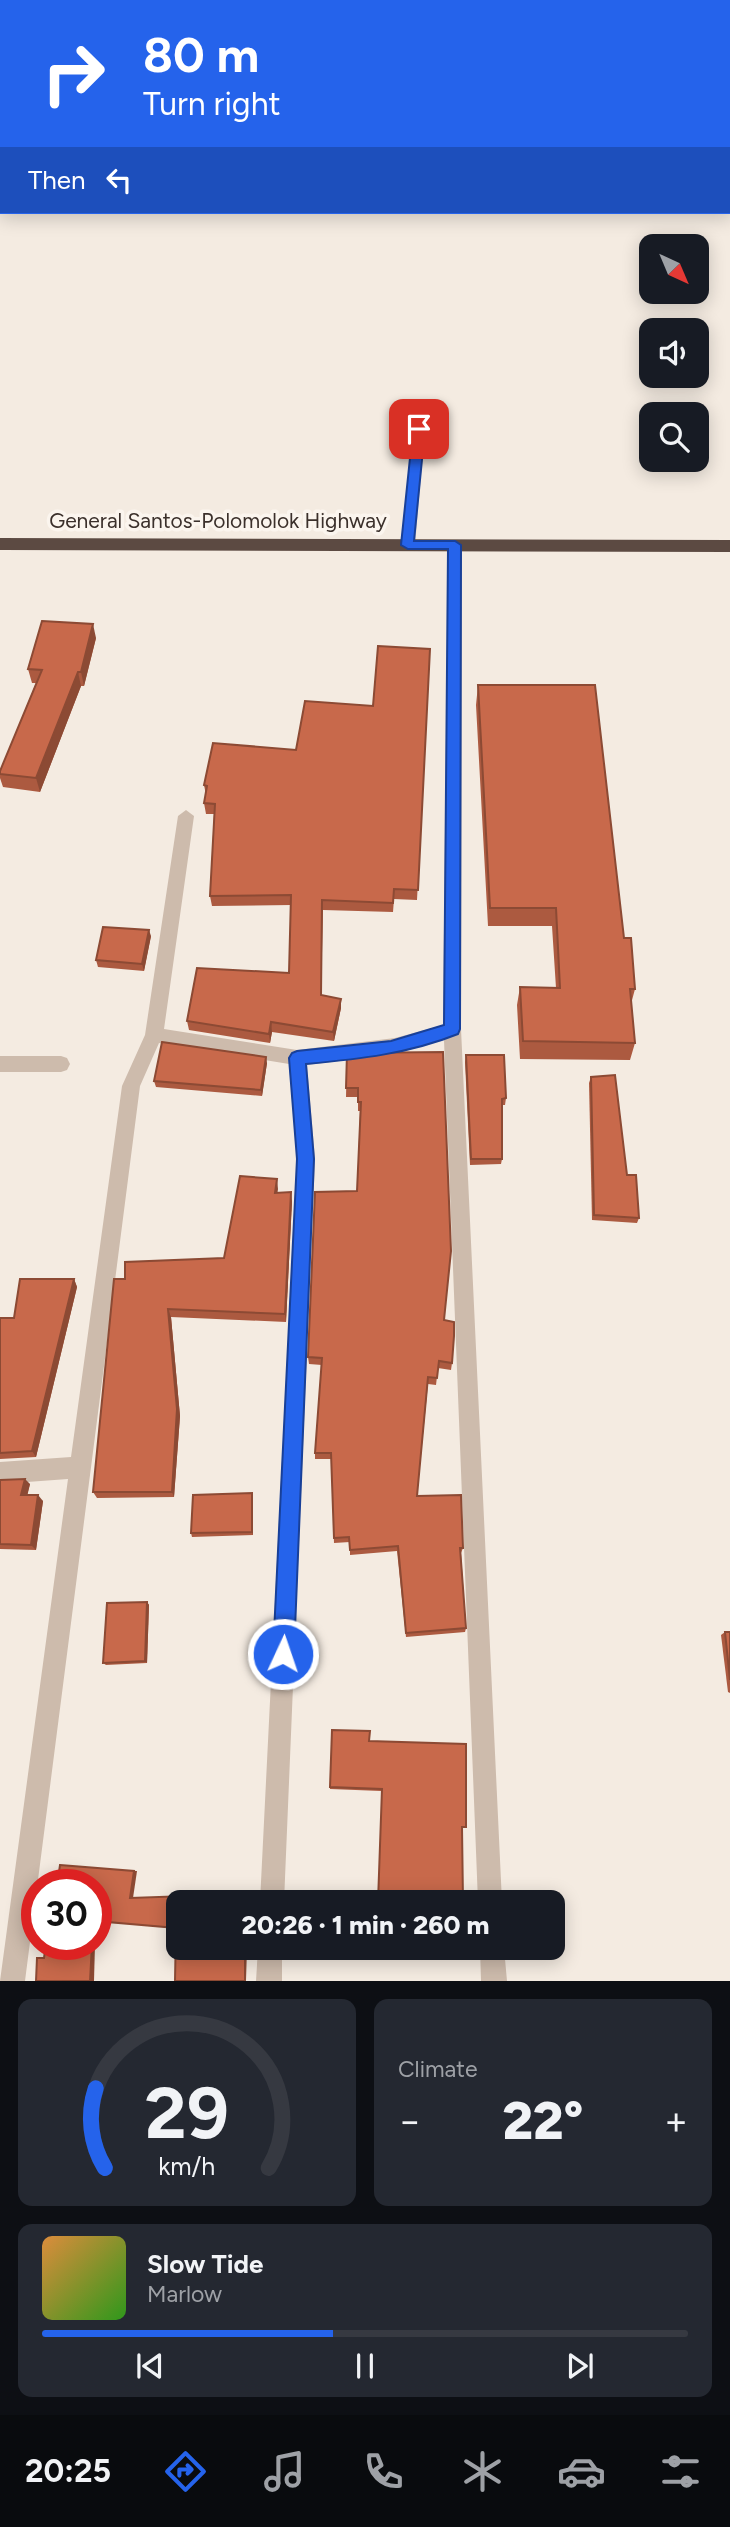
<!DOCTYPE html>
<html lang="en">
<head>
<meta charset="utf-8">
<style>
	:root { --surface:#171b24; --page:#242831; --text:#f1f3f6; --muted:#9ea1a6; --line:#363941; --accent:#2563eb }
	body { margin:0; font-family:Figtree,sans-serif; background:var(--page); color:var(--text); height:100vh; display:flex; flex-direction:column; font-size:26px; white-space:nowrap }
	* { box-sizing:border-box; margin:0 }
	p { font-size:23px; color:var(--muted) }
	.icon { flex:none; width:38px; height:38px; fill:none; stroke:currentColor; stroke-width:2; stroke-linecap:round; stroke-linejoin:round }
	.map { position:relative; height:1981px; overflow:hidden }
	.side { display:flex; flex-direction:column; gap:18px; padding:18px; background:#0d0f14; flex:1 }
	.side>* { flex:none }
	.hud { position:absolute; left:0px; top:0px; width:732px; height:214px; box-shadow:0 4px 18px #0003; background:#2563eb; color:#fff; overflow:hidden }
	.needle { width:46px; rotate:136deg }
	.buttons { position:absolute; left:639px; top:234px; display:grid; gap:14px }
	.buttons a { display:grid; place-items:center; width:70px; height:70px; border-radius:14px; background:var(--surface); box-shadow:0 4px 18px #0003; font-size:35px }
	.speed { position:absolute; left:21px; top:1869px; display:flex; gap:14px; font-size:35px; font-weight:700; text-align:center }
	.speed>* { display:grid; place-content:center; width:91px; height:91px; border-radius:50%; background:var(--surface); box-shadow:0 4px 18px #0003; line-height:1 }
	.speed .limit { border:10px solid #d22; background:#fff; color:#111 }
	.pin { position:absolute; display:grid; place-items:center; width:60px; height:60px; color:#fff; margin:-30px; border-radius:14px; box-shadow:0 4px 10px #0006 }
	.me { position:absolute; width:77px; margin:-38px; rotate:3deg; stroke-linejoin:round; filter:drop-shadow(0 0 5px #0008) }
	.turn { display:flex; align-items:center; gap:24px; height:147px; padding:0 28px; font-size:32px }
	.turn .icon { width:91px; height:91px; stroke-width:2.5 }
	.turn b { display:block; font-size:49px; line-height:60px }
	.then { display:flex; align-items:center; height:66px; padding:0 28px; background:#0003; gap:14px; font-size:26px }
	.big { font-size:52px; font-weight:800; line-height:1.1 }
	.side .tile { flex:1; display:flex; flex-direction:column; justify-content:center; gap:10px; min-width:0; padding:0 24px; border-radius:14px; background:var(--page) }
	.side .dial { align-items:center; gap:0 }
	.dial svg { height:182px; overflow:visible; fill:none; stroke:var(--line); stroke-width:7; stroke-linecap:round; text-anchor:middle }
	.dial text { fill:var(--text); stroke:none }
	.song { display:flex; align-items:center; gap:21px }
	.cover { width:84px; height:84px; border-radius:10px; background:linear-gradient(135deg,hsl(30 70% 55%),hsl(110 70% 35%)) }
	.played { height:7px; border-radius:4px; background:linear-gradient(90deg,var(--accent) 45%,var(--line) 45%) }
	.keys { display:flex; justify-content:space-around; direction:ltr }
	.heat { display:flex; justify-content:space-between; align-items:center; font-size:38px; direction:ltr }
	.side .tiles { flex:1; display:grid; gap:18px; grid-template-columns:1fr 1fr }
	.tile:last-child { grid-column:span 2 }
	.trip { position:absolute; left:166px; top:1890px; width:399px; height:70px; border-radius:14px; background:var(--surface); box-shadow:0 4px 18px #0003; font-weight:800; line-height:70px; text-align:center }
	.tab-bar { display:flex; height:112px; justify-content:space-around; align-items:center; background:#090b0e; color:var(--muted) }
	.tab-bar .icon { width:49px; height:49px }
	.tab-bar .current { color:var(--accent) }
	.tab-bar b { font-size:32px; color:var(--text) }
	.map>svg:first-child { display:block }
</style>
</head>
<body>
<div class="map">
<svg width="730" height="1981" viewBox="0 0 730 1981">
	<rect width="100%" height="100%" fill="#f4ebe1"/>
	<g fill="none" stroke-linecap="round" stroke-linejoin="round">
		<g fill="#cdbbac" fill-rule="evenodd">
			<path d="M419 425 425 429 415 545 408 550 401 545 413 429Z"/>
			<path d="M455 540 462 545 461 1029 502 1902H478L444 1040 395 1054 307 1065 315 1159 284 1902H260L297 1159 289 1064 159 1043 140 1086 25 1981H0L68 1479 0 1484V1462L71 1457 122 1086 145 1035 178 816 186 810 194 816 164 1029 297 1050 395 1038 443 1025 448 545Z"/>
			<path d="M0 1056H61L67 1058 70 1064 67 1070 61 1072H0Z"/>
			<path d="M258 1948H282V1981H256Z"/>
			<path d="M480 1948H504L507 1981H481Z"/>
		</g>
		<path fill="#5c4a42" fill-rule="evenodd" d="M0 538 730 540V552L0 550Z"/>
	</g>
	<g fill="#ac5a40">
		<path d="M96 638 84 686H81L40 792 3 787 0 778V771L36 683H32L28 669Z"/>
		<path d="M430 649 417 900 394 899 393 912 323 910 321 995 341 1008 334 1041 272 1032 270 1043 189 1030 187 1021 289 973 291 905 212 906 210 896 214 814H206L204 803 206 795 204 785 296 750 373 706Z"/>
		<path d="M478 685 624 938 635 989 631 1004 635 1043 630 1060 520 1059 517 1005 520 987 556 988 552 926H488L476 705Z"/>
		<path d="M151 936 144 971 98 967 96 960Z"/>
		<path d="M347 1053 444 1320 452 1363 451 1370 438 1368 436 1385 428 1384 417 1496 463 1548 461 1553 466 1628 465 1632 406 1637 397 1551 350 1555V1542L334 1543 331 1459H315V1453L322 1365 309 1364 308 1357 357 1191 360 1111H358V1097H346Z"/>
		<path d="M466 1055 506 1098 505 1105H502V1159L501 1164 470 1165 465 1062Z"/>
		<path d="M267 1063 262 1096 156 1087 154 1081Z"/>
		<path d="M591 1077 627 1175 639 1218 637 1223 592 1220 589 1083Z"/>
		<path d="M277 1179V1193L292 1201 286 1322 171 1317 180 1416 174 1497 97 1498 93 1492 125 1279 224 1258Z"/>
		<path d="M74 1279 77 1287 36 1457 0 1459V1318H14Z"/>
		<path d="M0 1480 30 1484 27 1495 43 1501 36 1550 0 1549Z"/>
		<path d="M252 1493 253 1497V1535L192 1537 191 1533Z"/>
		<path d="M147 1602 149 1605 147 1663 106 1665 103 1663Z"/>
		<path d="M725 1632H730V1693L728 1692 721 1635Z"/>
		<path d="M369 1741 466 1827 462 1828 381 1791 330 1789V1787Z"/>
	</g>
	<g fill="#8c4a34">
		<path d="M93 624 96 638 84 686 81 672Z"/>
		<path d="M78 672 81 686 40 792 36 778Z"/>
		<path d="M149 930 151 936 144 971 142 964Z"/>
		<path d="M341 999V1008L334 1041 333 1032Z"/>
		<path d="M271 1022 272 1032 270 1043 269 1034Z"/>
		<path d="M266 1057 267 1063 262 1096 261 1090Z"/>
		<path d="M277 1179 278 1189 276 1202 275 1193Z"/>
		<path d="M291 1192 292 1201 286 1322 285 1314Z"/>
		<path d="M74 1279 77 1287 36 1457 32 1451Z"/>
		<path d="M168 1309 171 1317 180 1416 174 1497 172 1492Z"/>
		<path d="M25 1479 30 1484 26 1501 21 1495Z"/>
		<path d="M252 1493 253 1497V1535L252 1532Z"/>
		<path d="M38 1495 43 1501 36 1550 31 1545Z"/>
		<path d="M147 1602 149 1605 147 1663 145 1661Z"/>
		<path d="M134 1871H137L133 1898H130Z"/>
		<path d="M92 1944H95L94 1981H90Z"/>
		<path d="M245 1948H247L246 1981H245Z"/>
	</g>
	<g fill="#c8694b" stroke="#8c4a34" stroke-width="2">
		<path d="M42 621 93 624 81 672H78L36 778 0 774V771L42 670 28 669Z"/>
		<path d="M378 646 430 649 418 890 394 889 393 903 322 900 321 995 341 999 333 1032 271 1022 269 1034 187 1021 197 968 289 973 291 895 210 896 215 804 204 803 207 786 204 785 213 743 296 750 305 701 373 706Z"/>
		<path d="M478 685H595L624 938H631L635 989H630L635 1043 523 1041 520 987 560 988 556 908H490Z"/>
		<path d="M103 927 149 930 142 964 96 960Z"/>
		<path d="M162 1042 266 1057 261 1090 154 1081Z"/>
		<path d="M443 1052 451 1251 444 1320 454 1322V1336L452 1363 439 1361 437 1378 428 1377 417 1496 461 1495 463 1548H460L466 1628 406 1633 398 1546 350 1550 349 1537 334 1538 331 1453H315L322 1358 308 1357 315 1192 357 1191 361 1102H358V1088H346L347 1053Z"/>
		<path d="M466 1055H504L506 1098 502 1099V1159H471Z"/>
		<path d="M615 1075 627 1175H636L639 1218 594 1215 591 1077Z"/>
		<path d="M240 1176 277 1179 275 1193 291 1192 285 1314 168 1309 177 1409 172 1492H93L114 1279H125V1262L224 1258Z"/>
		<path d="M20 1279H74L32 1451 0 1453V1318H14Z"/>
		<path d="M25 1479 21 1495H38L31 1545 0 1544V1480Z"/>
		<path d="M252 1493V1532L191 1533 193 1495Z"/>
		<path d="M147 1602 145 1661 103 1663 107 1603Z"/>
		<path d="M725 1632H730V1680Z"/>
		<path d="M332 1730 370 1731 369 1741 466 1744V1827H462L463 1902H378L382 1789 330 1787Z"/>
		<path d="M60 1865 134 1871 130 1898 245 1894V1902H178V1948H245V1981H175L176 1928 96 1921V1885H57Z"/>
		<path d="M46 1944H92L90 1981H36L37 1958H44Z"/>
	</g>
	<path fill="#2563eb" stroke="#184099" stroke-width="2" d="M419 425 425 429 414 541H455L461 545 460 1029 458 1034C408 1054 359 1059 306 1064L314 1159 294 1654 291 1662 283 1665 276 1662 273 1654 297 1159 289 1058 292 1053 297 1051 391 1041 444 1025 448 549H408L401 545 413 429Z"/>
	<g text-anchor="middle" stroke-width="7" stroke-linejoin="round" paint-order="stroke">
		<g font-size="21" fill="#3b302b" stroke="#fbf5ee">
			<text x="218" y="528">General Santos-Polomolok Highway</text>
		</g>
	</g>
</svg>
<div class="buttons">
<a><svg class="needle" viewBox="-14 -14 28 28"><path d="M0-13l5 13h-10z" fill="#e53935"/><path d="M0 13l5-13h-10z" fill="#9ea1a6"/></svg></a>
<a><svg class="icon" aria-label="sound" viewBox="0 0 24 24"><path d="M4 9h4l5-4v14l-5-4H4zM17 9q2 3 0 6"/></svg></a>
<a><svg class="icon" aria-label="search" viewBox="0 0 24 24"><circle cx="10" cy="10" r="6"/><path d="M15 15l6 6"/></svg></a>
</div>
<div class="speed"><div class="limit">30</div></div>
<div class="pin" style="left:419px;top:429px;background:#d93025"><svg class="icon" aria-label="arrive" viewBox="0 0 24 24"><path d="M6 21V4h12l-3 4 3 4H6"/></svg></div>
<svg class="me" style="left:283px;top:1654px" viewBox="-20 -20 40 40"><circle r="17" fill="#2563eb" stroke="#fff" stroke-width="3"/><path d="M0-11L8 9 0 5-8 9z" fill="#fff"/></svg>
<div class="trip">20:26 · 1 min · 260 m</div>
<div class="hud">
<div class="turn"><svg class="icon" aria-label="right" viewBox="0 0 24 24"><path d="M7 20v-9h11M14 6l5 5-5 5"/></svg><div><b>80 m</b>Turn right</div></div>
<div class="then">Then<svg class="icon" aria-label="left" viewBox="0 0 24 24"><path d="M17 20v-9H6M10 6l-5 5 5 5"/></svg></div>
</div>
</div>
<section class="side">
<div class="tiles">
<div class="tile dial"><svg viewBox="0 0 100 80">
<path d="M14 69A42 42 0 1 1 86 69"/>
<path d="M14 69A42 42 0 0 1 10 34" stroke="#2563eb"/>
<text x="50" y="56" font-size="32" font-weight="700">29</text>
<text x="50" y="72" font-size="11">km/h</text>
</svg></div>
<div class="tile"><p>Climate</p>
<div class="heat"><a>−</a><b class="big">22°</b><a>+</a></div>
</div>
<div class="tile">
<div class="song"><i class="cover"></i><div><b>Slow Tide</b><p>Marlow</p></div></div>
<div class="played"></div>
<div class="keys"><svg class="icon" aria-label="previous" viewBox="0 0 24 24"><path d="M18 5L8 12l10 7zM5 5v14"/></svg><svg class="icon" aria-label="pause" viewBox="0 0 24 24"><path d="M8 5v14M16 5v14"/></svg><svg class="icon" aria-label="next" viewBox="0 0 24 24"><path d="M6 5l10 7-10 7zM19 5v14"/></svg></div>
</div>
</div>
</section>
<nav class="tab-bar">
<b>20:25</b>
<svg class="icon current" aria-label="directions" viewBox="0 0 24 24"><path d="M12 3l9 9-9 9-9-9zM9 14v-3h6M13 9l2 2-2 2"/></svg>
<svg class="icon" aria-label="music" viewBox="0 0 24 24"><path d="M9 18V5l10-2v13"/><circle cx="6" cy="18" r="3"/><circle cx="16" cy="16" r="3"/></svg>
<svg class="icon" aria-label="phone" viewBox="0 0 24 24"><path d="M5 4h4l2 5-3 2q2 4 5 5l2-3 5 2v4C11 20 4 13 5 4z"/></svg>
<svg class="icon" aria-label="climate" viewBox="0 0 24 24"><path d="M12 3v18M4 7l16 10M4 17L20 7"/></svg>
<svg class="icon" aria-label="car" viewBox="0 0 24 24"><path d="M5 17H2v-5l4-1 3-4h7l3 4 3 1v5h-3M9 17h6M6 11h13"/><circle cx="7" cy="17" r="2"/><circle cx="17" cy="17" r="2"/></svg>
<svg class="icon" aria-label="filters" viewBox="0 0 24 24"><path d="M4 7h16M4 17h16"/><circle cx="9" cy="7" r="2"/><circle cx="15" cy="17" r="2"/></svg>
</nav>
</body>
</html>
